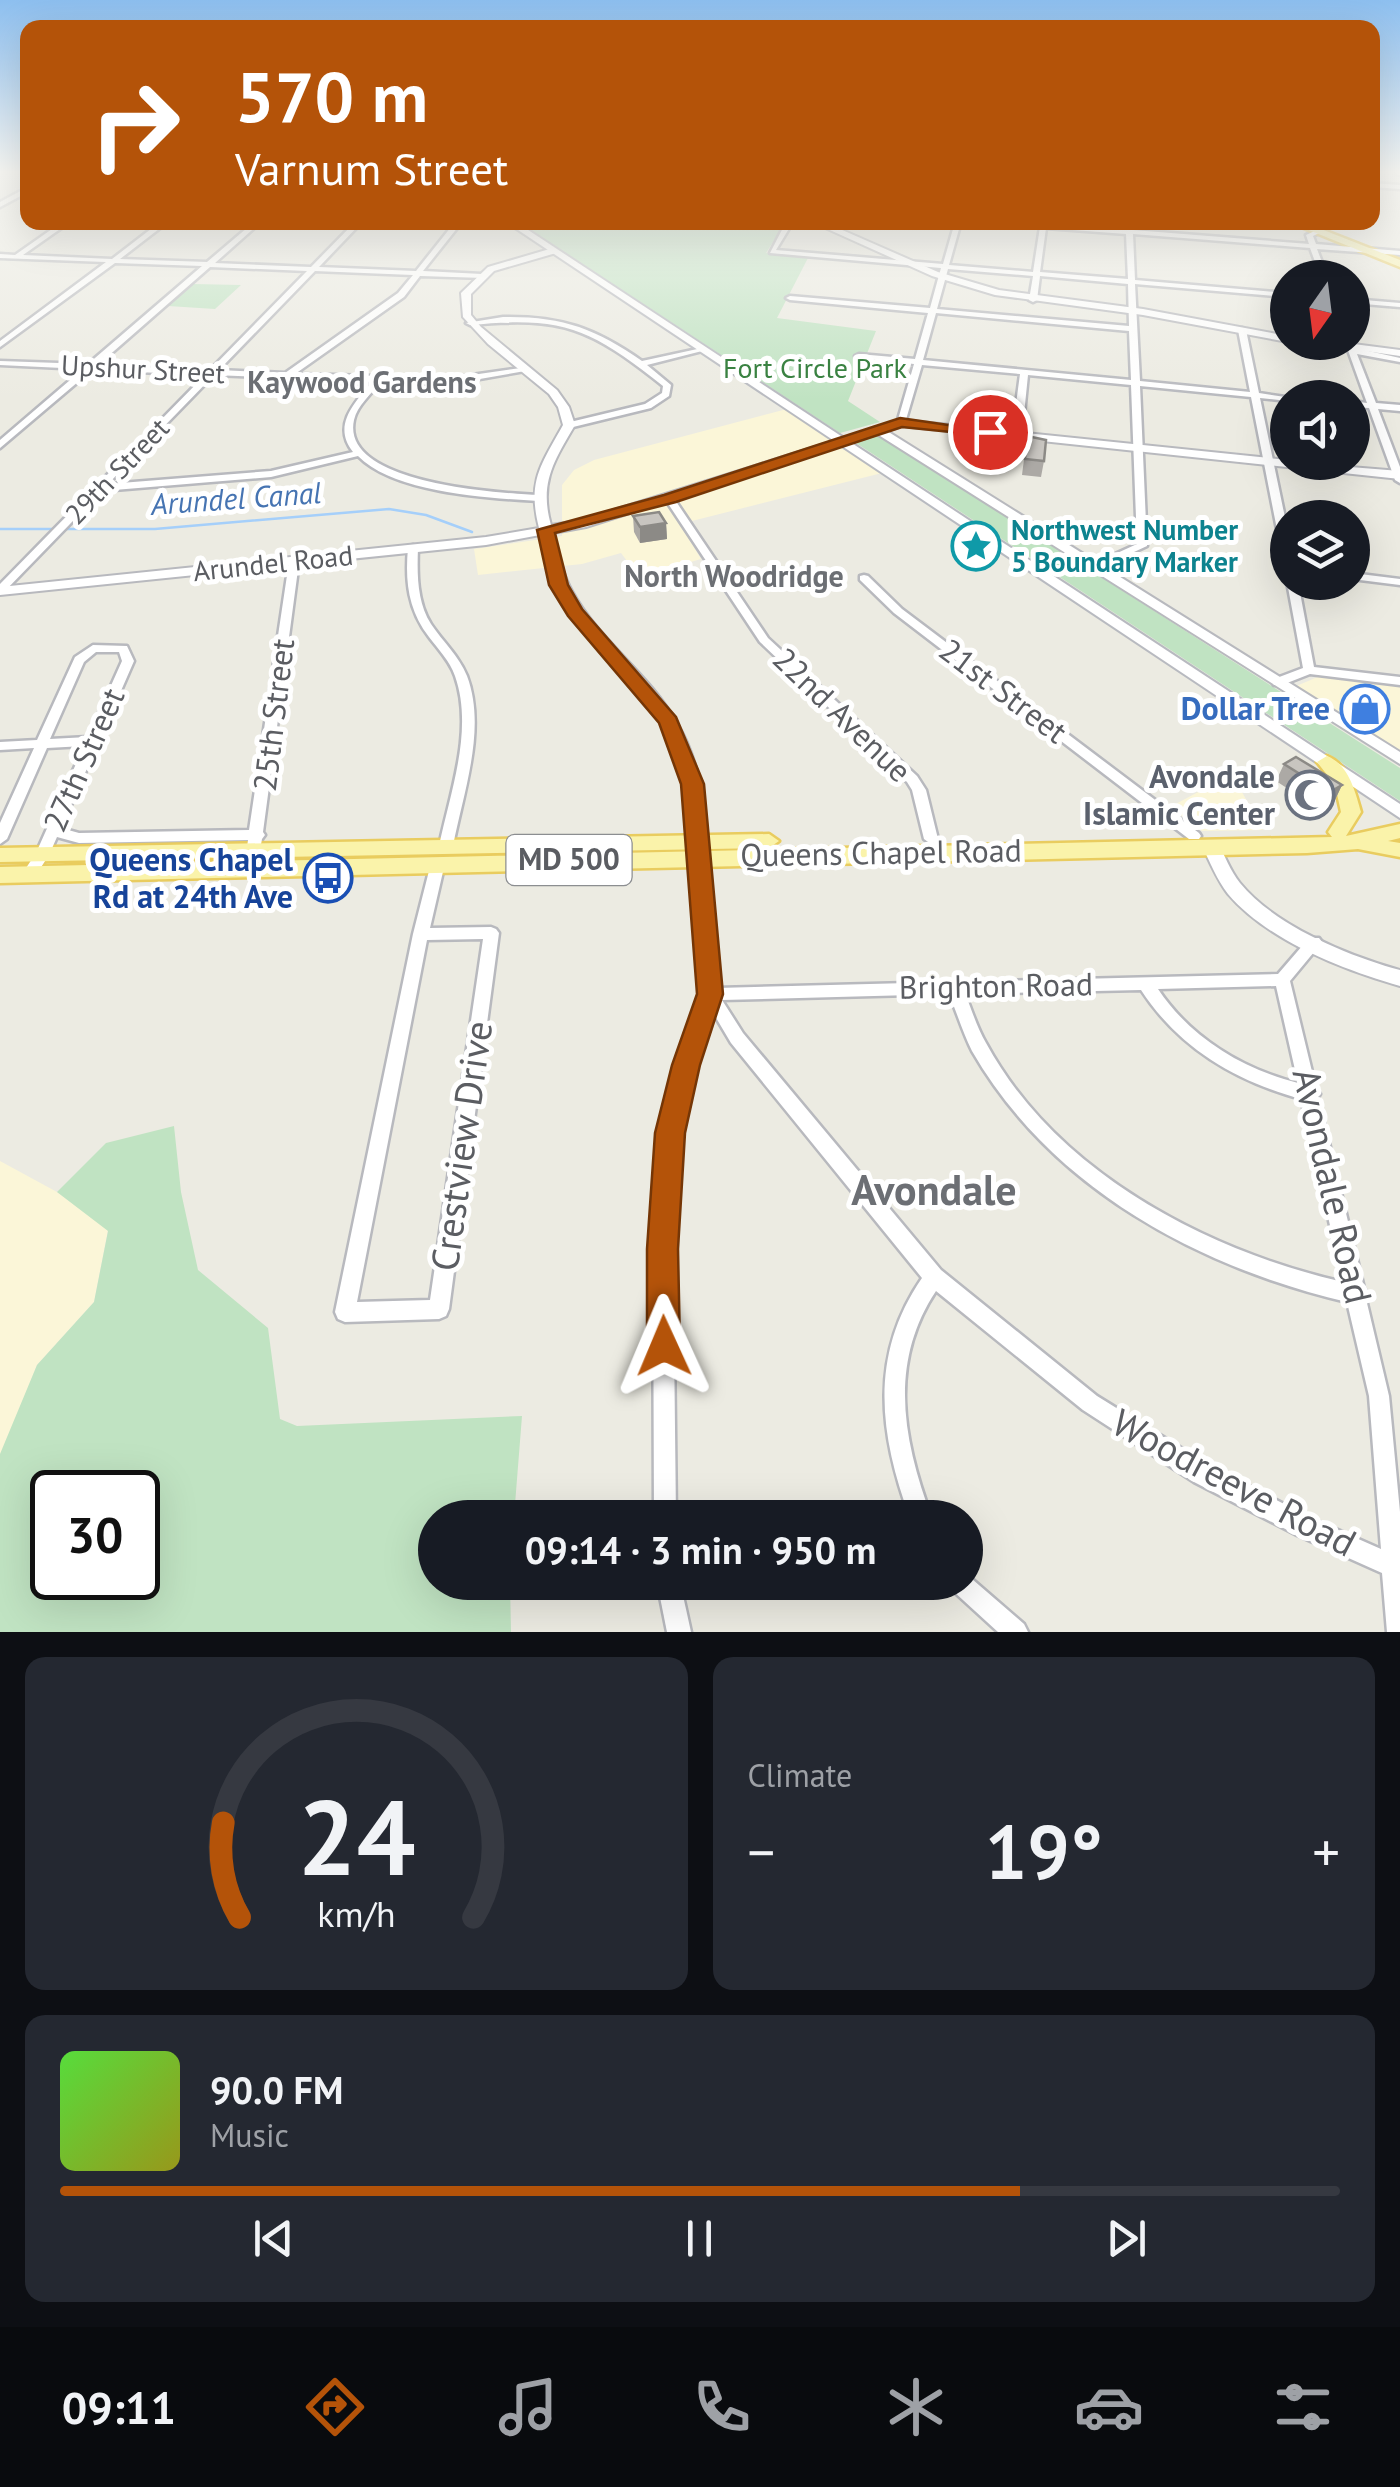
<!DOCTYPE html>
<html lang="en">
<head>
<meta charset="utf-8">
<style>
	:root { --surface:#171b24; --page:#242831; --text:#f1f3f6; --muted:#9ea1a6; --line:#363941; --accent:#b45309 }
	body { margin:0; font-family:"PT Sans",sans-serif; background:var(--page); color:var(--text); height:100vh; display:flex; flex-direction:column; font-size:38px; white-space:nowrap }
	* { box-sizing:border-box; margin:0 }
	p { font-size:32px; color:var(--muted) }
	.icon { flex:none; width:55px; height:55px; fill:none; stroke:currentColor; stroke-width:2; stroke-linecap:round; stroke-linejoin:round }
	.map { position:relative; height:1632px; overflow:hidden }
	.side { display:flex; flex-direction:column; gap:25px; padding:25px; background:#0d0f14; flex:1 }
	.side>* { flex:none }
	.guide { position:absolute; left:20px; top:20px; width:1360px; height:210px; border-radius:20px; box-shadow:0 10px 40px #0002; background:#b45309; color:#fff; overflow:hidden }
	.needle { width:65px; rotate:194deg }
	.tools { position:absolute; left:1270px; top:260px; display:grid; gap:20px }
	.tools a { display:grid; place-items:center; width:100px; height:100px; border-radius:50%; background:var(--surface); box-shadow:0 10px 40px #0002; font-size:50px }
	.speed { position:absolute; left:30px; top:1470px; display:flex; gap:20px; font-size:50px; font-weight:700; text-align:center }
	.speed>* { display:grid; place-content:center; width:130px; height:130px; border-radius:50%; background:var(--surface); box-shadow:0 10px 40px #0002; line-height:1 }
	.speed .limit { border:5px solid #111; border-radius:15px; background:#fff; color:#111 }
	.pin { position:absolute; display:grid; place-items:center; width:85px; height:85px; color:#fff; margin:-42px; border:5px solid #fff; border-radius:50%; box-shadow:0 2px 10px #0007 }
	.me { position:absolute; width:110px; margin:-55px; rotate:359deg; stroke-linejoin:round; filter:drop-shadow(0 0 8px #0008) }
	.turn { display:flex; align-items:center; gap:35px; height:210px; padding:0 50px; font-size:45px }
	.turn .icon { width:130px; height:130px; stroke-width:2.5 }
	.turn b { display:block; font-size:70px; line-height:85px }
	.big { font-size:75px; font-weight:700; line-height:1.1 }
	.side .tile { flex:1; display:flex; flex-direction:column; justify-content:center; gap:15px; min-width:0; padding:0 35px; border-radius:20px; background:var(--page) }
	.side .dial { align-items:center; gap:0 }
	.dial svg { height:260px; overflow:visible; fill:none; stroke:var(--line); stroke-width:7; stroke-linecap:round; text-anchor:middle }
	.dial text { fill:var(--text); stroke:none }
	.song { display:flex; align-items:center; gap:30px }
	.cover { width:120px; height:120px; border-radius:15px; background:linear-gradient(135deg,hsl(110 70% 55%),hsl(60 70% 35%)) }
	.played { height:10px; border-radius:5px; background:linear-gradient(90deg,var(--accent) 75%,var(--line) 75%) }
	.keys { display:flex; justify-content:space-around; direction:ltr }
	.heat { display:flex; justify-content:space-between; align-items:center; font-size:55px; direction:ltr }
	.side .tiles { flex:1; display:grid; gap:25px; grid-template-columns:1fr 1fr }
	.tile:last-child { grid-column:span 2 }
	.trip { position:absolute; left:418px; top:1500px; width:565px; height:100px; border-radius:50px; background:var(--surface); box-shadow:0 10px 40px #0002; font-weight:700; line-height:100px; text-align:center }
	.menu { display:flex; height:160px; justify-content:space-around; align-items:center; background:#090b0e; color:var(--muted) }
	.menu .icon { width:70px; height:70px }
	.menu .selected { color:var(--accent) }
	.menu b { font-size:45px; color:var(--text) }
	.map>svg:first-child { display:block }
</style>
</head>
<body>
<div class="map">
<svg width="1400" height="1632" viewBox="0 0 1400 1632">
	<rect width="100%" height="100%" fill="#ecebe2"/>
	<g fill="#fbf6d8">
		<path d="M787 409 882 473 680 524 701 559 639 577 621 553 582 564 478 575 474 549 562 536V485L574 470 594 460Z"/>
		<path d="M1320 676 1400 687V754L1294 687Z"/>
		<path d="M1232 774 1263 830 1202 831 1170 807Z"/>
		<path d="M0 1161 57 1192 108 1230 94 1302 37 1365 0 1460Z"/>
	</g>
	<g fill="#c0e3c2" fill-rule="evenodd">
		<path d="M520 223H785L766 253 808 258 777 318 876 331 848 401 880 422 840 433Z"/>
		<path d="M193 284 241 285 215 309 168 306Z"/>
		<path d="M876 433 1400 768V801L853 441Z"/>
		<path d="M174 1126 181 1192 198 1270 268 1328 280 1419 297 1426 522 1416 514 1517 435 1518V1582L510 1583 511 1632H0V1454L37 1365 94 1302 108 1231 57 1192 106 1143ZM52 1492H138V1578H52Z"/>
	</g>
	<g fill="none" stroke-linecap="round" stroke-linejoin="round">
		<path stroke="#a5cffa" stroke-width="2.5" d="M0 529H155L389 509 426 515 472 532"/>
		<g stroke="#b8b9be" stroke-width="5">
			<g id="minor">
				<path d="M1372 183 1400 185V189L1372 187Z"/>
				<path d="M28 187V192L0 207V202Z"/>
				<path d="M62 222H70L23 255 112 259 160 222H168L120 259 207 262 254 222H261L215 263 311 267 355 222H362L319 267 416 271 455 222H462L423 271 482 274 486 276 485 278 420 276 404 297 295 374 451 378 528 367V371H525L451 384 380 383C371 394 357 406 354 420 340 484 499 493 538 495L543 498 538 501C488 498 394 493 358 456L271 477 102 491 4 592 0 593V584L205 375 92 370 0 448V440L83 369 0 365V361L88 364 202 266 115 263 0 347V341L106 262 0 258V254L15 255ZM210 267 307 271 210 370 98 365ZM315 271 413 275 398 293 285 373 219 370ZM214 375 372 382C354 403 332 426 353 452L271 471 108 484Z"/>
				<path d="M786 222H793L776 250 943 264 955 222H961L949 265 1033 272 1040 227 997 222H1047L1126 230V222H1132L1133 230 1309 244 1306 235 1317 230 1319 233 1313 236 1316 244 1400 251V255L1317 249 1328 278H1321L1310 248 1133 234 1135 280 1288 293V297L1135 284 1140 381 1250 392 1238 330 1242 328 1246 330 1259 393 1292 398H1288V401L1260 398 1288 532V563L1283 560 1251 397 1140 386 1147 546 1095 570 1090 567 1091 565 1137 544 1131 385 1028 375 1022 434 1017 437 1012 434 1020 374 922 365 905 423 898 425 897 423 914 364 859 358 855 356 859 354 915 359 928 313 790 300 786 298 790 296 930 308 941 268 770 253ZM1046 228 1126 234 1128 279 1040 272ZM948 269 1033 276 1029 300 1033 302 1037 300 1040 276 1128 284 1129 326 937 309ZM936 313 1129 331 1131 380 923 360Z"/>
				<path d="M1352 299 1400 303V307L1352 303Z"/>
				<path d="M503 317C561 316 595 328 642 361L702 348 706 350 647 365 671 385 669 396 651 408 569 428 565 425 566 423 645 404 662 393 663 386C590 328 563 316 470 325L466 323Z"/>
				<path d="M1352 341 1355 348 1400 358V362L1357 354 1376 403 1400 405V411L1378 409 1400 467V483L1395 480 1369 408 1352 407V401L1367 403 1345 342Z"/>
				<path d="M670 496 673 497 768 638 917 776 926 790 938 839 936 842 931 844 924 839 912 790 907 782 760 642 665 499Z"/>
				<path d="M413 545 418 548C417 574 417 602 431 624 443 642 459 656 467 676 487 729 463 793 453 846L446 851 439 846C450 793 474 730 455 676 450 661 438 649 429 637 408 610 405 581 408 548Z"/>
				<path d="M294 559 299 562 263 832 265 835 262 839 256 872H246L244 868 248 840 79 843 57 837 49 855 34 878H24L22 874 36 853 84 746 47 748 7 839 0 844V823L34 748 0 750V742L37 740 75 657 93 645 127 646 134 661 61 828 79 833 249 830 289 562ZM96 652H119L122 661 88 737 50 739 84 662Z"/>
				<path d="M1352 573 1400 579V585L1352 579Z"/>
				<path d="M864 575 868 576 902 609 1199 833 1201 836 1199 839H1189L894 613 860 580V576Z"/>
				<path d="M1288 581V582H1298L1314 667 1400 677V685L1310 674 1282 685H1274L1272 682 1274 679 1303 668 1287 582Z"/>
				<path d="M700 851 707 856 717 988 948 982 954 980 960 982 1278 974 1309 938H1319L1322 942 1319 946 1290 981 1316 1088 1320 1094 1318 1097 1364 1288 1368 1295 1366 1299 1389 1396 1400 1512V1632H1387L1382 1573 1297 1535 1194 1482 1083 1410 936 1291C888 1363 903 1441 932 1518H910C879 1434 869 1355 922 1278L731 1043 712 1011 694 1065 679 1133 673 1249 676 1518H654L653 1249 661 1133 678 1065 702 994 693 856ZM1276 986 1298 1083C1242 1069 1190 1037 1158 989ZM1141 990C1179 1048 1235 1081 1301 1099L1343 1282C1205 1250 1056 1172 986 1043 977 1028 972 1010 965 994ZM949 994C957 1013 963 1033 972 1051 1051 1188 1198 1267 1347 1302L1369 1396 1381 1549 1313 1519 1210 1466 1097 1396 941 1270 743 1033 722 1000Z"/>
				<path d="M438 858 445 863 430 928 491 927 496 929 499 933 449 1309 446 1316 439 1319 345 1322 338 1319 335 1312 413 934 431 863ZM483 939 430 1300 357 1302 427 940Z"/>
				<path d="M965 1573 1024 1624 1028 1632H998L952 1590 949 1582H965Z"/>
				<path d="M657 1582H680L691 1632H667Z"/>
			</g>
		</g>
		<g stroke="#b8b9be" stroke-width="4">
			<g id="tertiary">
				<path d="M812 222H824L938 272 999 290 1143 309 1288 336V342L1143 315 995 295 932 276Z"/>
				<path d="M553 248 556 253 494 271 471 294V315L481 327 557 390 569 407 575 425C554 461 539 483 551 525L579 521 901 420 1288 460V462L1400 471V479L902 426 887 431 1400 752V764L877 434 586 527 553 533C557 553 562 573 572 591 599 641 649 673 677 723 701 763 706 810 709 856L700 862 691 856C689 810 684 762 660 721 633 674 587 641 559 594 549 576 544 556 540 535L486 545 0 595V587L486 537 539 528C527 481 541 465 563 425L558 407 549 394 488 344 463 317 461 293 488 267Z"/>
				<path d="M1303 342H1338L1400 350V356Z"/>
				<path d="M1211 840 1217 842C1225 855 1230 871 1240 883 1275 926 1349 956 1400 970V986C1343 970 1267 940 1228 894 1217 880 1210 862 1202 846Z"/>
			</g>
		</g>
		<g stroke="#b8bac0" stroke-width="4">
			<g id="secondary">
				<path d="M1395 171H1400V175H1397Z"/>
				<path d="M506 222H516L1400 804V818Z"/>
			</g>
		</g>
		<g stroke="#e9cc5f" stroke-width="5">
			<g id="primary">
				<path d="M1289 222H1303L1400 260V267Z"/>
				<path d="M1327 756C1349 765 1355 791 1361 812L1346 836 1400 824V838L1388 841 1400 843V857L1358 849 1307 853 0 883V867L1332 837 1328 832 1341 812 1335 785 1317 762Z"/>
				<path d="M769 834 779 841 769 848 0 862V848Z"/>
			</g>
		</g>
		<use href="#minor" fill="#fff" fill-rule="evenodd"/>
		<use href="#tertiary" fill="#fff" fill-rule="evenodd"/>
		<use href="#secondary" fill="#fff" fill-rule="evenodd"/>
		<use href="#primary" fill="#faf3aa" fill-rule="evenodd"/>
	</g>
	<g fill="#aca9a5">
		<path d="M957 424 996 428 992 454 952 450Z"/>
		<path d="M1027 436 1044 461 1041 477 1022 475Z"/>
		<path d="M633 516 666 523 667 539 640 543 634 532Z"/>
		<path d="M1284 764 1342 785 1334 802 1312 814 1295 803 1299 796 1276 781Z"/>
	</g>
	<g fill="#8c8a86">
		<path d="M666 523 667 539 640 543V527Z"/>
		<path d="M1342 785 1334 802 1312 814 1321 797Z"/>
	</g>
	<g fill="#c8c5c0" stroke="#8c8a86" stroke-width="2.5">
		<path d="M957 424 996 428 995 439 954 434Z"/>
		<path d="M1027 436 1046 440 1044 461 1025 459Z"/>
		<path d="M659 512 666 523 640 527 633 516Z"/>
		<path d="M1296 757 1342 785 1321 797 1304 785 1311 781 1284 764Z"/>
	</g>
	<linearGradient id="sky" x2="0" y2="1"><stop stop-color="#8dbfef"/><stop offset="0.43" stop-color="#f6f6f2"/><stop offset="1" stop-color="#f6f6f2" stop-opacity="0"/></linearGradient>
	<rect width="1400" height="400" fill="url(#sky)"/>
	<path fill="#b45309" stroke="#753606" stroke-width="2.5" d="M900 418 997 432 990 436 902 427 676 502 555 533 568 585 582 609 676 717 704 784 723 994 700 1065 685 1133 678 1249 680 1346 676 1358 664 1363 652 1358 647 1346V1249L655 1133 672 1065 697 994 681 784 659 723 568 616 549 585 537 530 664 495Z"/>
	<defs>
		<g id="sight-ring" transform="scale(2.5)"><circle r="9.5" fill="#fff" stroke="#0f9aa8" stroke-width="1.5"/><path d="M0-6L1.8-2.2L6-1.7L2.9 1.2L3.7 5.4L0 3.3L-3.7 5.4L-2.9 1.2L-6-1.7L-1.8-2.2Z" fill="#0f9aa8"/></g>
		<g id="shop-ring" transform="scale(2.5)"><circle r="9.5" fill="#fff" stroke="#3f7fe0" stroke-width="1.5"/><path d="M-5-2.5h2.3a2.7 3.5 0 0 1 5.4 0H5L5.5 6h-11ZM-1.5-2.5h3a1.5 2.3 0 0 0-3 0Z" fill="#3f7fe0"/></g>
		<g id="mosque-ring" transform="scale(2.5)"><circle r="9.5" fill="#fff" stroke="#6b7280" stroke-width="1.5"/><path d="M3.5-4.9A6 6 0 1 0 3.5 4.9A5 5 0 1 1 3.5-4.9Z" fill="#6b7280"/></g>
		<g id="bus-ring" transform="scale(2.5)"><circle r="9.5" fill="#fff" stroke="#1a4fb4" stroke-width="1.5"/><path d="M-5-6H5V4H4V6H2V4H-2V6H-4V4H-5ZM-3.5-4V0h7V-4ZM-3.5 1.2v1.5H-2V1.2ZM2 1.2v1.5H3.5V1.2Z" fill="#1a4fb4"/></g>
	</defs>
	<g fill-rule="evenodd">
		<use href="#sight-ring" x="976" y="546"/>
		<use href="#shop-ring" x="1365" y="709"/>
		<use href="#mosque-ring" x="1310" y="795"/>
		<use href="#bus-ring" x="328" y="878"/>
	</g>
	<g text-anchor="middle" stroke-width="10" stroke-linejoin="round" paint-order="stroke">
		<g font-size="28" fill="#3a8242" stroke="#fff">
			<text x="815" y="378">Fort Circle Park</text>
		</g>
		<g font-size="28" fill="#5b5d62" stroke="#fff">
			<text transform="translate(143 369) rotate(3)" y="10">Upshur Street</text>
			<text transform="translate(117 471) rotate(-46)" y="10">29th Street</text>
			<text transform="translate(273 563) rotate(-6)" y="10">Arundel Road</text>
		</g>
		<g font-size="28" font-weight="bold" fill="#0d838f" stroke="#fff" text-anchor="start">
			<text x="1011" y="540">Northwest Number<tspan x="1011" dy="32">5 Boundary Marker</tspan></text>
		</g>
		<g font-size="30" font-weight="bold" fill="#6c6f74" stroke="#fff">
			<text x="362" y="393">Kaywood Gardens</text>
			<text x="734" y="587">North Woodridge</text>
		</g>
		<g font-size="30" font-style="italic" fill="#4674b2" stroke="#fff">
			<text transform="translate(236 499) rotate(-4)" y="10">Arundel Canal</text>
		</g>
		<rect fill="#fff" stroke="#8c8e91" stroke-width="2.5" x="506.5" y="835" width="125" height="50" rx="8"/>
		<g font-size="30" font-weight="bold" fill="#5b5d62">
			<text x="569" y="870">MD 500</text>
		</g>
		<g font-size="32" fill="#5b5d62" stroke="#fff">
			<text transform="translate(1003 691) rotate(37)" y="11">21st Street</text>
			<text transform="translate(274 715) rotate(-83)" y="11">25th Street</text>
			<text transform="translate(842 715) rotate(44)" y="11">22nd Avenue</text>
			<text transform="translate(84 760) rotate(-66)" y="11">27th Street</text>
			<text transform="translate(881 853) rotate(-1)" y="11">Queens Chapel Road</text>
			<text transform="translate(996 986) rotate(-1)" y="11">Brighton Road</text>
		</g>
		<g font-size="32" font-weight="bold" fill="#366cbe" stroke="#fff" text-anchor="end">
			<text x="1330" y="720">Dollar Tree</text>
		</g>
		<g font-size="32" font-weight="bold" fill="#5b616d" stroke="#fff" text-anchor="end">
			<text x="1275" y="788">Avondale<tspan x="1275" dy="37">Islamic Center</tspan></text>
		</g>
		<g font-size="32" font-weight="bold" fill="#164399" stroke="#fff" text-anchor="end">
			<text x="293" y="871">Queens Chapel<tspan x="293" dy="37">Rd at 24th Ave</tspan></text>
		</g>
		<g font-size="38" fill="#5b5d62" stroke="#fff">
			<text transform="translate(462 1146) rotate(-82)" y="13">Crestview Drive</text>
			<text transform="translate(1332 1186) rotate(77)" y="13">Avondale Road</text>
			<text transform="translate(1234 1483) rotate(28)" y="13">Woodreeve Road</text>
		</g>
		<g font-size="42" font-weight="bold" fill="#6c6f74" stroke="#fff">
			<text x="934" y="1205">Avondale</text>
		</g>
	</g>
</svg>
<div class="tools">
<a><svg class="needle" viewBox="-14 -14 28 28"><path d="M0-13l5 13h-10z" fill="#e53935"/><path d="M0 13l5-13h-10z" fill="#9ea1a6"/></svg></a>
<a><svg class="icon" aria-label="sound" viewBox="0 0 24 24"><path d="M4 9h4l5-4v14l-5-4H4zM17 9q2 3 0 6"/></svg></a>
<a><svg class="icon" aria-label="layers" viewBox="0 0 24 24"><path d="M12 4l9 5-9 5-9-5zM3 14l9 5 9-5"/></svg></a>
</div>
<div class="speed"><div class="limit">30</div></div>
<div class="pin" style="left:990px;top:432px;background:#d93025"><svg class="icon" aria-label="arrive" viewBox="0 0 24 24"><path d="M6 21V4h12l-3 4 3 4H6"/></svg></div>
<svg class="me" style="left:664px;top:1346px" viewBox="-20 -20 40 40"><path d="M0-17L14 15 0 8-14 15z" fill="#b45309" stroke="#fff" stroke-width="4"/></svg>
<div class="trip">09:14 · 3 min · 950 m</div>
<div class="guide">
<div class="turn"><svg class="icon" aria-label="right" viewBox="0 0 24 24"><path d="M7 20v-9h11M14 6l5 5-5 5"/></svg><div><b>570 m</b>Varnum Street</div></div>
</div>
</div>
<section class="side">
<div class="tiles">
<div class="tile dial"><svg viewBox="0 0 100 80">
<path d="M14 69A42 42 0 1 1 86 69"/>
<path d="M14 69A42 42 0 0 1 9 40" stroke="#b45309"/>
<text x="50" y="56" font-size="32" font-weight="700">24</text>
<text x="50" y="72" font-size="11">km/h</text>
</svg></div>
<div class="tile"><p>Climate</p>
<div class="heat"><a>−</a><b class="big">19°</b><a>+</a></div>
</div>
<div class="tile">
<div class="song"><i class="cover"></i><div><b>90.0 FM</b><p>Music</p></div></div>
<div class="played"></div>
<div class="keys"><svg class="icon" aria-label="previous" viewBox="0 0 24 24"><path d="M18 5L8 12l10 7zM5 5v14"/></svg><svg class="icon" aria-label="pause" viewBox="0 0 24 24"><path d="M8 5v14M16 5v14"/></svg><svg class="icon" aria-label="next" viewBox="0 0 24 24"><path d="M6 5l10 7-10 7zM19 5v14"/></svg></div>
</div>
</div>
</section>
<nav class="menu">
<b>09:11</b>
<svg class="icon selected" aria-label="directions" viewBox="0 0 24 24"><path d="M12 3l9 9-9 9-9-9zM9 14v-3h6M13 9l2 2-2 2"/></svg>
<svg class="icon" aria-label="music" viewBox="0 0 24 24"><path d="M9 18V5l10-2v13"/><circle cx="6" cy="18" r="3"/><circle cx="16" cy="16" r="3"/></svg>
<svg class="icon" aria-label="phone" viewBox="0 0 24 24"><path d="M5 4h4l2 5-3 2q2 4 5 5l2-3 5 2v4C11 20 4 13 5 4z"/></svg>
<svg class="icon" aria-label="climate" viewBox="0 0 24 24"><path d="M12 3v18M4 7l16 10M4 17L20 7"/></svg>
<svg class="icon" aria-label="car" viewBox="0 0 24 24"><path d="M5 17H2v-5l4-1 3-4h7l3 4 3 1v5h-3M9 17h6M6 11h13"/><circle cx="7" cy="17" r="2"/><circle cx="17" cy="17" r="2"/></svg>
<svg class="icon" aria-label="filters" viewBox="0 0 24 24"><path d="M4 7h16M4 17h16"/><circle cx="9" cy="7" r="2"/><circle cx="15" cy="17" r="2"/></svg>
</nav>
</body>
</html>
